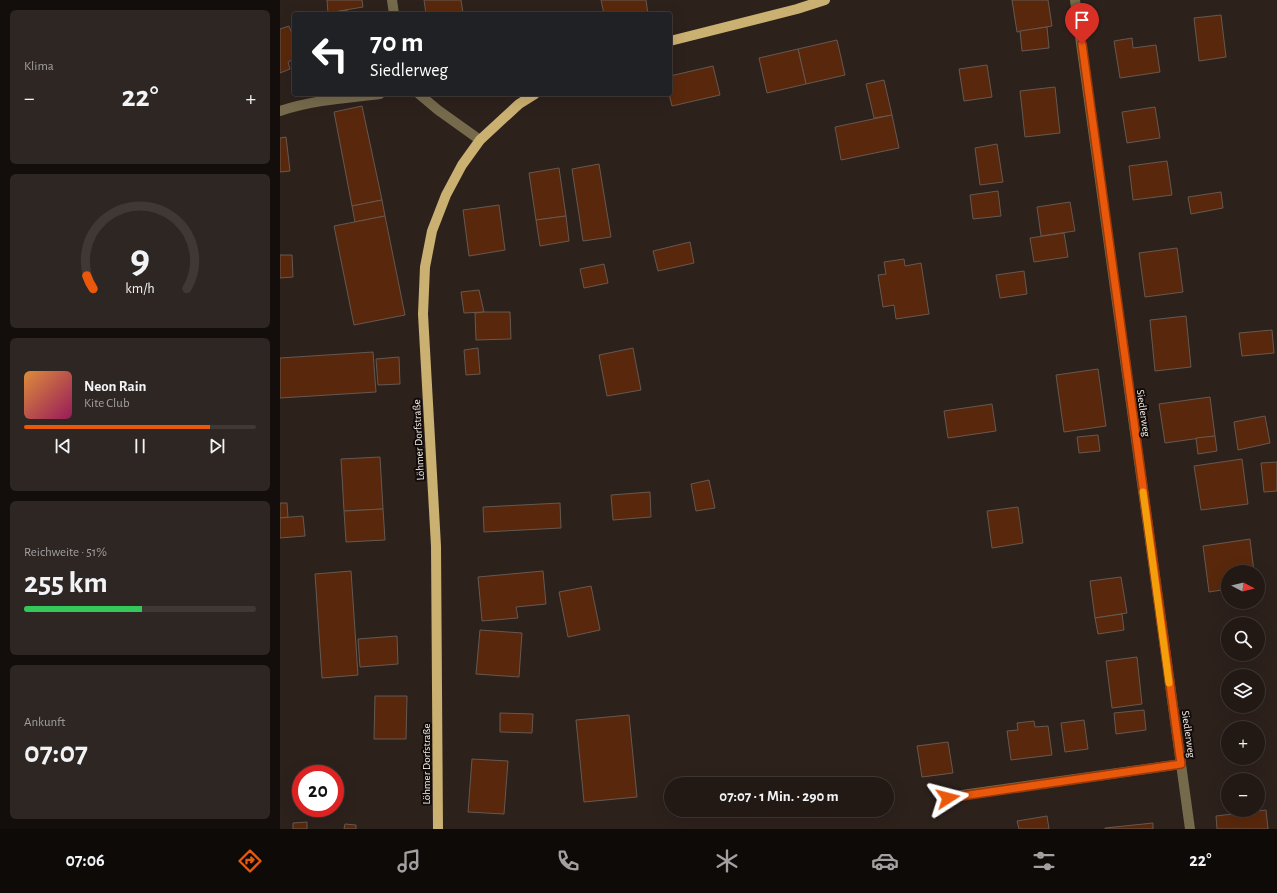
<!DOCTYPE html>
<html lang="de">
<head>
<meta charset="utf-8">
<style>
	:root { --surface:#221915; --page:#2e2622; --text:#f1f3f6; --muted:#a2a0a0; --line:#3f3834; --accent:#ea580c }
	body { margin:0; font-family:"Alegreya Sans",sans-serif; background:var(--page); color:var(--text); height:100vh; display:flex; flex-direction:column; font-size:15px; white-space:nowrap }
	* { box-sizing:border-box; margin:0 }
	p { font-size:13px; color:var(--muted) }
	.icon { flex:none; width:22px; height:22px; fill:none; stroke:currentColor; stroke-width:2; stroke-linecap:round; stroke-linejoin:round }
	.map { position:relative; flex:1; overflow:hidden }
	.sheet { display:flex; flex-direction:column; gap:10px; padding:10px; background:#130e0c; width:280px }
	.sheet>* { flex:none }
	.banner { position:absolute; left:12px; top:12px; width:380px; height:84px; border-radius:4px; box-shadow:0 4px 16px #0002,0 0 0 1px var(--line); background:#202124; color:#fff; overflow:hidden }
	.needle { width:26px; rotate:97deg }
	.controls { position:absolute; left:941px; top:565px; display:grid; gap:8px }
	.controls a { display:grid; place-items:center; width:44px; height:44px; border-radius:50%; background:var(--surface); box-shadow:0 4px 16px #0002,0 0 0 1px var(--line); font-size:20px }
	.speed { position:absolute; left:12px; top:765px; display:flex; gap:8px; font-size:20px; font-weight:700; text-align:center }
	.speed>* { display:grid; place-content:center; width:52px; height:52px; border-radius:50%; background:var(--surface); box-shadow:0 4px 16px #0002,0 0 0 1px var(--line); line-height:1 }
	.speed .limit { border:6px solid #d22; background:#fff; color:#111 }
	.pin { position:absolute; display:grid; place-items:center; width:34px; height:34px; color:#fff; margin:-41px -17px; border-radius:50% 50% 50% 0; rotate:-45deg; box-shadow:0 0 4px #0007 }
	.pin .icon { rotate:45deg }
	.me { position:absolute; width:44px; margin:-22px; rotate:81deg; stroke-linejoin:round; filter:drop-shadow(0 0 3px #0008) }
	.turn { display:flex; align-items:center; gap:14px; height:84px; padding:0 12px; font-size:18px }
	.turn .icon { width:52px; height:52px; stroke-width:2.5 }
	.turn b { display:block; font-size:28px; line-height:34px }
	.big { font-size:30px; font-weight:700; line-height:1.1 }
	.sheet .tile { flex:1; display:flex; flex-direction:column; justify-content:center; gap:6px; min-width:0; padding:0 14px; border-radius:6px; background:var(--page) }
	.sheet .dial { align-items:center; gap:0 }
	.dial svg { height:104px; overflow:visible; fill:none; stroke:var(--line); stroke-width:7; stroke-linecap:round; text-anchor:middle }
	.dial text { fill:var(--text); stroke:none }
	.song { display:flex; align-items:center; gap:12px }
	.cover { width:48px; height:48px; border-radius:6px; background:linear-gradient(135deg,hsl(30 70% 55%),hsl(330 70% 35%)) }
	.played { height:4px; border-radius:2px; background:linear-gradient(90deg,var(--accent) 80%,var(--line) 80%) }
	.keys { display:flex; justify-content:space-around; direction:ltr }
	.heat { display:flex; justify-content:space-between; align-items:center; font-size:22px; direction:ltr }
	.charge { height:6px; border-radius:3px; background:linear-gradient(90deg,#34c759 51%,var(--line) 0) }
	.trip { position:absolute; left:384px; top:777px; width:230px; height:40px; border-radius:20px; background:var(--surface); box-shadow:0 4px 16px #0002,0 0 0 1px var(--line); font-weight:700; line-height:40px; text-align:center }
	.menu { display:flex; height:64px; justify-content:space-around; align-items:center; background:#0e0a08; color:var(--muted) }
	.menu .icon { width:28px; height:28px }
	.menu .on { color:var(--accent) }
	.menu b { font-size:18px; color:var(--text) }
	main { display:flex; flex:1; min-height:0 }
	.map>svg:first-child { display:block }
</style>
</head>
<body>
<main>
<section class="sheet">
<div class="tile"><p>Klima</p>
<div class="heat"><a>−</a><b class="big">22°</b><a>+</a></div>
</div>
<div class="tile dial"><svg viewBox="0 0 100 80">
<path d="M14 69A42 42 0 1 1 86 69"/>
<path d="M14 69A42 42 0 0 1 9 59" stroke="#ea580c"/>
<text x="50" y="56" font-size="32" font-weight="700">9</text>
<text x="50" y="72" font-size="11">km/h</text>
</svg></div>
<div class="tile">
<div class="song"><i class="cover"></i><div><b>Neon Rain</b><p>Kite Club</p></div></div>
<div class="played"></div>
<div class="keys"><svg class="icon" aria-label="previous" viewBox="0 0 24 24"><path d="M18 5L8 12l10 7zM5 5v14"/></svg><svg class="icon" aria-label="pause" viewBox="0 0 24 24"><path d="M8 5v14M16 5v14"/></svg><svg class="icon" aria-label="next" viewBox="0 0 24 24"><path d="M6 5l10 7-10 7zM19 5v14"/></svg></div>
</div>
<div class="tile"><p>Reichweite · 51%</p><b class="big">255 km</b><div class="charge"></div></div>
<div class="tile"><p>Ankunft</p><b class="big">07:07</b></div>
</section>
<div class="map">
<svg width="997" height="829" viewBox="0 0 997 829">
	<rect width="100%" height="100%" fill="#2d211c"/>
	<g fill="#59280c" stroke="#655851">
		<path d="M47 0H82L83 7 48 13Z"/>
		<path d="M144 0H181L183 13 174 14H146Z"/>
		<path d="M321 0H366L368 14H324Z"/>
		<path d="M732 0H768L772 26 737 32Z"/>
		<path d="M67 10V14H48V13Z"/>
		<path d="M941 15 946 57 919 61 914 18Z"/>
		<path d="M9 26 14 39V59L8 62 10 69 0 73V29Z"/>
		<path d="M767 27 769 48 742 51 740 31Z"/>
		<path d="M852 38 853 48 876 45 880 72 840 78 834 41Z"/>
		<path d="M557 40 565 75 526 84 518 49Z"/>
		<path d="M518 49 526 84 487 93 479 58Z"/>
		<path d="M707 65 712 97 684 101 679 69Z"/>
		<path d="M433 66 440 95 392 106 389 94H390V76Z"/>
		<path d="M604 80 612 115 594 118 586 84Z"/>
		<path d="M775 87 780 133 745 137 740 91Z"/>
		<path d="M82 106 102 200 72 206 54 112Z"/>
		<path d="M875 107 880 138 847 143 842 112Z"/>
		<path d="M612 115 619 148 561 160 555 127Z"/>
		<path d="M6 137 10 171 0 172V138Z"/>
		<path d="M717 144 723 182 700 185 695 148Z"/>
		<path d="M887 161 892 195 853 200 849 166Z"/>
		<path d="M319 164 331 237 303 241 292 169Z"/>
		<path d="M279 168 286 216 256 220 249 173Z"/>
		<path d="M718 191 721 216 693 219 690 195Z"/>
		<path d="M941 192 943 208 911 214 908 197Z"/>
		<path d="M102 200 105 216 75 222 72 206Z"/>
		<path d="M790 202 795 231 761 236 757 207Z"/>
		<path d="M219 205 225 250 189 256 183 210Z"/>
		<path d="M105 216 125 315 74 325 54 226Z"/>
		<path d="M286 216 289 241 260 246 256 220Z"/>
		<path d="M784 233 788 257 754 262 750 238Z"/>
		<path d="M410 242 414 263 378 271 373 251Z"/>
		<path d="M897 248 903 292 865 297 859 253Z"/>
		<path d="M0 255H12L13 277 0 278Z"/>
		<path d="M624 259 625 266 641 263 649 314 616 319 614 305 603 307 598 275 606 274 604 262Z"/>
		<path d="M324 264 328 283 304 288 300 269Z"/>
		<path d="M744 271 747 294 720 298 716 275Z"/>
		<path d="M199 290 204 312 184 313 181 292Z"/>
		<path d="M204 312H230L231 339 196 340 195 313Z"/>
		<path d="M906 316 911 367 875 371 870 320Z"/>
		<path d="M992 330 994 353 962 356 959 333Z"/>
		<path d="M198 348 200 374 186 375 184 350Z"/>
		<path d="M353 348 361 390 327 396 319 355Z"/>
		<path d="M93 352 96 392 0 398V358Z"/>
		<path d="M119 357 120 384 98 385 96 359Z"/>
		<path d="M818 369 826 426 784 432 776 375Z"/>
		<path d="M930 397 935 436 885 443 879 404Z"/>
		<path d="M712 404 716 431 668 438 664 411Z"/>
		<path d="M985 416 990 443 958 450 954 422Z"/>
		<path d="M818 435 820 451 799 453 797 437Z"/>
		<path d="M935 436 937 451 918 454 916 438Z"/>
		<path d="M100 457 103 509 64 511 61 459Z"/>
		<path d="M962 459 968 504 921 510 914 466Z"/>
		<path d="M997 462V491L984 492 981 463Z"/>
		<path d="M429 480 435 508 416 511 411 484Z"/>
		<path d="M370 492 371 517 333 520 331 495Z"/>
		<path d="M0 503H7L8 517 0 518Z"/>
		<path d="M280 503 281 528 204 532 203 507Z"/>
		<path d="M738 507 743 543 712 548 707 511Z"/>
		<path d="M103 509 105 540 66 542 64 511Z"/>
		<path d="M23 516 25 536 0 538V518Z"/>
		<path d="M970 539 974 572H948V589L929 592 923 546Z"/>
		<path d="M71 571 78 675 42 678 35 574Z"/>
		<path d="M263 571 266 604 236 607 238 618 202 621 198 577Z"/>
		<path d="M841 577 847 613 815 618 810 581Z"/>
		<path d="M311 586 320 630 288 637 279 592Z"/>
		<path d="M842 614 844 630 818 634 815 618Z"/>
		<path d="M200 630 242 633 239 677 196 674Z"/>
		<path d="M117 636 118 664 80 667 78 639Z"/>
		<path d="M857 657 862 704 832 708 826 661Z"/>
		<path d="M95 696H127L126 739H94Z"/>
		<path d="M864 710 866 730 836 734 834 713Z"/>
		<path d="M220 713 253 714 252 733 220 732Z"/>
		<path d="M349 715 357 797 304 802 296 720Z"/>
		<path d="M804 720 808 749 785 752 781 723Z"/>
		<path d="M754 721 755 727 768 726 772 755 731 760 727 731 738 730 737 723Z"/>
		<path d="M668 742 673 773 642 777 637 746Z"/>
		<path d="M192 759 228 761 224 814 188 812Z"/>
		<path d="M986 810 988 829H937L936 816Z"/>
		<path d="M767 816 769 829H739L737 821Z"/>
		<path d="M27 822V829H13V823Z"/>
		<path d="M873 823V829H825V828Z"/>
		<path d="M65 824 76 825V829H64Z"/>
	</g>
	<g fill="none" stroke-linecap="round" stroke-linejoin="round">
		<g stroke="#766a4c" stroke-width="10">
			<path d="M112 0 114 14"/>
			<path d="M795 0 910 829"/>
			<path d="M139 94 158 110 200 140"/>
			<path d="M0 111C32 100 67 98 100 94"/>
			<path d="M668 797 901 764"/>
		</g>
		<g stroke="#cab071" stroke-width="10">
			<path d="M390 41 517 9 545 0"/>
			<path d="M158 829 156 546 143 314 145 267 152 231 166 195 182 165 200 140 239 104 255 94"/>
		</g>
	</g>
	<g fill="none" stroke-linecap="round" stroke-linejoin="round">
		<g stroke="#983908" stroke-width="10">
			<path id="route" d="M668 798 901 764 802 44"/>
		</g>
		<use href="#route" stroke="#ea580c" stroke-width="7"/>
		<path stroke="#f59e0b" stroke-width="7" d="M863 492 889 683"/>
	</g>
	<g text-anchor="middle" stroke-width="4" stroke-linejoin="round" paint-order="stroke">
		<g font-size="11" fill="#f5ece9" stroke="#110c0a">
			<text transform="translate(864 413) rotate(82)" y="4">Siedlerweg</text>
			<text transform="translate(138 440) rotate(-93)" y="4">Löhmer Dorfstraße</text>
			<text transform="translate(909 734) rotate(82)" y="4">Siedlerweg</text>
			<text transform="translate(146 764) rotate(-90)" y="4">Löhmer Dorfstraße</text>
		</g>
	</g>
</svg>
<div class="controls">
<a><svg class="needle" viewBox="-14 -14 28 28"><path d="M0-13l5 13h-10z" fill="#e53935"/><path d="M0 13l5-13h-10z" fill="#a2a0a0"/></svg></a>
<a><svg class="icon" aria-label="search" viewBox="0 0 24 24"><circle cx="10" cy="10" r="6"/><path d="M15 15l6 6"/></svg></a>
<a><svg class="icon" aria-label="layers" viewBox="0 0 24 24"><path d="M12 4l9 5-9 5-9-5zM3 14l9 5 9-5"/></svg></a>
<a>+</a>
<a>−</a>
</div>
<div class="speed"><div class="limit">20</div></div>
<div class="pin" style="left:802px;top:44px;background:#d93025"><svg class="icon" aria-label="arrive" viewBox="0 0 24 24"><path d="M6 21V4h12l-3 4 3 4H6"/></svg></div>
<svg class="me" style="left:668px;top:798px" viewBox="-20 -20 40 40"><path d="M0-17L14 15 0 8-14 15z" fill="#ea580c" stroke="#fff" stroke-width="4"/></svg>
<div class="trip">07:07 · 1 Min. · 290 m</div>
<div class="banner">
<div class="turn"><svg class="icon" aria-label="left" viewBox="0 0 24 24"><path d="M17 20v-9H6M10 6l-5 5 5 5"/></svg><div><b>70 m</b>Siedlerweg</div></div>
</div>
</div>
</main>
<nav class="menu">
<b>07:06</b>
<svg class="icon on" aria-label="directions" viewBox="0 0 24 24"><path d="M12 3l9 9-9 9-9-9zM9 14v-3h6M13 9l2 2-2 2"/></svg>
<svg class="icon" aria-label="music" viewBox="0 0 24 24"><path d="M9 18V5l10-2v13"/><circle cx="6" cy="18" r="3"/><circle cx="16" cy="16" r="3"/></svg>
<svg class="icon" aria-label="phone" viewBox="0 0 24 24"><path d="M5 4h4l2 5-3 2q2 4 5 5l2-3 5 2v4C11 20 4 13 5 4z"/></svg>
<svg class="icon" aria-label="climate" viewBox="0 0 24 24"><path d="M12 3v18M4 7l16 10M4 17L20 7"/></svg>
<svg class="icon" aria-label="car" viewBox="0 0 24 24"><path d="M5 17H2v-5l4-1 3-4h7l3 4 3 1v5h-3M9 17h6M6 11h13"/><circle cx="7" cy="17" r="2"/><circle cx="17" cy="17" r="2"/></svg>
<svg class="icon" aria-label="filters" viewBox="0 0 24 24"><path d="M4 7h16M4 17h16"/><circle cx="9" cy="7" r="2"/><circle cx="15" cy="17" r="2"/></svg>
<b>22°</b>
</nav>
</body>
</html>
